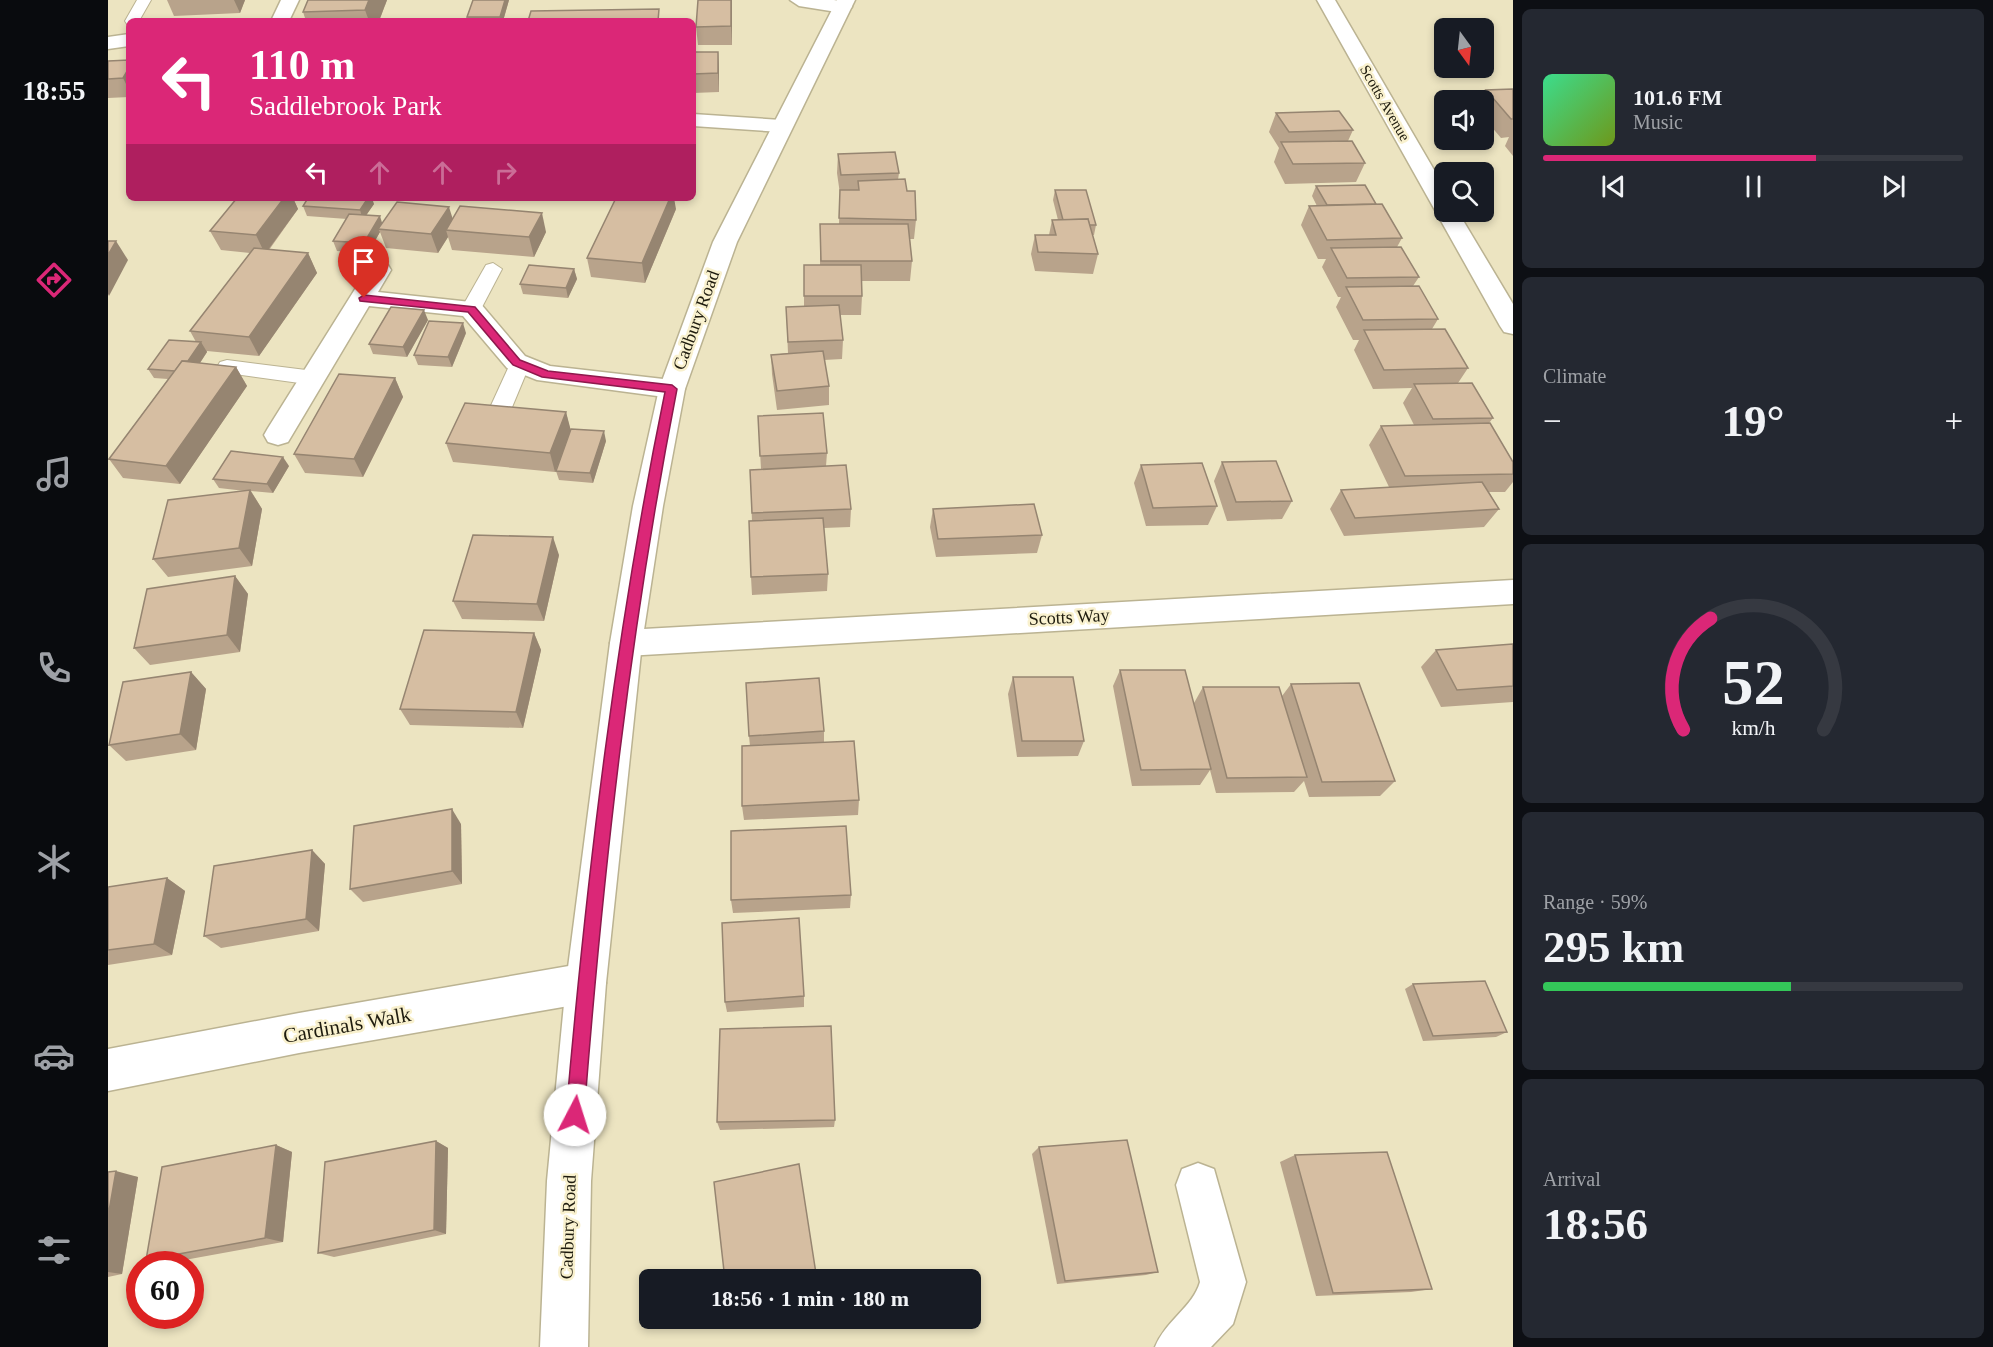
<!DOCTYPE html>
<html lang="en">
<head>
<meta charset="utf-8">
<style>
	:root { --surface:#171b24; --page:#242831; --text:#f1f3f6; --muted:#9ea1a6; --line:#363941; --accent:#db2777 }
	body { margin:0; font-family:"Times New Roman",serif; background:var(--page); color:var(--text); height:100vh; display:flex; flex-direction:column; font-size:22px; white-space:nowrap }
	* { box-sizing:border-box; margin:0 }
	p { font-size:20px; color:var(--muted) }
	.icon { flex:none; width:33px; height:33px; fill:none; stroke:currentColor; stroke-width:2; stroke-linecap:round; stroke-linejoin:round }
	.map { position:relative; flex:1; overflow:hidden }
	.drawer { display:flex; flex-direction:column; gap:9px; padding:9px; background:#0d0f14; width:480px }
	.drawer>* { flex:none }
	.guide { position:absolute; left:18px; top:18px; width:570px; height:183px; border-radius:9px; box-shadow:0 3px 9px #0003; background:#db2777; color:#fff; overflow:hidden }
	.needle { width:39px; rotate:165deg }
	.tools { position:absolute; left:1326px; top:18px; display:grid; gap:12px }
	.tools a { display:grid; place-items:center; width:60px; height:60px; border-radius:9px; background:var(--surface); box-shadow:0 3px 9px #0003; font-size:30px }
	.speed { position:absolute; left:18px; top:1251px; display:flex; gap:12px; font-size:30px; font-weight:700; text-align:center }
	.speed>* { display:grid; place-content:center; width:78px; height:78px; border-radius:50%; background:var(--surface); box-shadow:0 3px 9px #0003; line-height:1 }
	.speed .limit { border:9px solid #d22; background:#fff; color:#111 }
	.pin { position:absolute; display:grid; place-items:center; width:51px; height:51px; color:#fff; margin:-62px -26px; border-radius:50% 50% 50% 0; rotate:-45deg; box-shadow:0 0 6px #0007 }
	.pin .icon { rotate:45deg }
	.me { position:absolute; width:66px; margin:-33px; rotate:5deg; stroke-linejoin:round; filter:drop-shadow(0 0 4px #0008) }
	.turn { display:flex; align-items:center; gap:21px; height:126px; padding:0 24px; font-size:27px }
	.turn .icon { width:78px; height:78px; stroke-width:2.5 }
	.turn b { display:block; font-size:42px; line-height:51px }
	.lanes { display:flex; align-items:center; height:57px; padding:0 24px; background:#0003; justify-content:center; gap:30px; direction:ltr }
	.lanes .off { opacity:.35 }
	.big { font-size:45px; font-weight:700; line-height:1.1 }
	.drawer .card { flex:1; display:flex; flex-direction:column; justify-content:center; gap:9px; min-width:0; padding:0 21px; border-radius:9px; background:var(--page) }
	.drawer .dial { align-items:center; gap:0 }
	.dial svg { height:156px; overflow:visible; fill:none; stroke:var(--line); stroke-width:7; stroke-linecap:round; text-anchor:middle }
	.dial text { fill:var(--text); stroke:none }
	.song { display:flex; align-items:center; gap:18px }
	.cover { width:72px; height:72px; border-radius:9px; background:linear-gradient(135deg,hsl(150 70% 55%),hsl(80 70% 35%)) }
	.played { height:6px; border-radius:3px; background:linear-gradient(90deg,var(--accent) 65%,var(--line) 65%) }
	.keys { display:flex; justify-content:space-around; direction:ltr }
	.heat { display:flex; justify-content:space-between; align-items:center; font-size:33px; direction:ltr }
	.charge { height:9px; border-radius:4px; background:linear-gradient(90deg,#34c759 59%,var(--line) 0) }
	.trip { position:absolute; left:531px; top:1269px; width:342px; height:60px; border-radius:9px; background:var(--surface); box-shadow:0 3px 9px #0003; font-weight:700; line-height:60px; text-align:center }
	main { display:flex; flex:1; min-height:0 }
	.tab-bar { display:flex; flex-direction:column; width:108px; justify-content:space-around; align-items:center; background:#090b0e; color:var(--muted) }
	.tab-bar .icon { width:42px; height:42px }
	.tab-bar .active { color:var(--accent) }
	.tab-bar b { font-size:27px; color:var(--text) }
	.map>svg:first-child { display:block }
</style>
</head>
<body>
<main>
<nav class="tab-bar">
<b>18:55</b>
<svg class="icon active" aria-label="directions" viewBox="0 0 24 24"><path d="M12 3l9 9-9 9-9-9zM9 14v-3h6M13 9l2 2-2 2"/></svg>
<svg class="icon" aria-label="music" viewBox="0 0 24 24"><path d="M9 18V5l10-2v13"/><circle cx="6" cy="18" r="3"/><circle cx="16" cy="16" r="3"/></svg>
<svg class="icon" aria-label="phone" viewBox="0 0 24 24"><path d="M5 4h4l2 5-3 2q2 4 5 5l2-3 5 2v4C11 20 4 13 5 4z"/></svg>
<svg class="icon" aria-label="climate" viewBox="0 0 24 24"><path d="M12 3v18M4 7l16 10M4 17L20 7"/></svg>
<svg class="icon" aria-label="car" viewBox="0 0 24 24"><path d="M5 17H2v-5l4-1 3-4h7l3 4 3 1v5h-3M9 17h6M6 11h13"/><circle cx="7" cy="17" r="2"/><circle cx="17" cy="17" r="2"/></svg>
<svg class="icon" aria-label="filters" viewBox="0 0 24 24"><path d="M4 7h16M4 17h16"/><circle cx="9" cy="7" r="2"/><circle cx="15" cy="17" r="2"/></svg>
</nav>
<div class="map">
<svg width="1405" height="1347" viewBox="0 0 1405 1347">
	<rect width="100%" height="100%" fill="#ece4c1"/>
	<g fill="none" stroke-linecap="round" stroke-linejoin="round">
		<g stroke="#bbb392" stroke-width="2">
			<g id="service">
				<path d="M29 0H43L31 21H21L19 24 17 21Z"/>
				<path d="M385 263 394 269 373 309 370 313H356L353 309 378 265Z"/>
				<path d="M412 357 419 359 422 364 402 412 398 417 391 419 384 417 380 412 402 364 405 359Z"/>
				<path d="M119 360 206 371 213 373 216 378 213 383 206 385 112 372 109 367 112 362Z"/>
			</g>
		</g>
		<g stroke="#bbb392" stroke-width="3">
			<g id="minor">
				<path d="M173 0H191L181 21H163Z"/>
				<path d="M682 0H726L742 3 744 7 735 13 691 6Z"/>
				<path d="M1209 0H1227L1336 187V212H1350L1405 304V334L1396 332 1392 326Z"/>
				<path d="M21 34V46L0 49V37Z"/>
				<path d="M585 114 673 120 680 122 684 126 680 130 673 132 585 126Z"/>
				<path d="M271 263 280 265 283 270 270 292 372 303 417 356 442 366 564 380 573 383 577 389 573 395 564 398 429 380 399 368 355 316 261 306 180 442 170 445 160 442 156 435 160 428 259 270 262 265Z"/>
				<path d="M1405 580V604L518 656 507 652 502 643 507 634 518 630Z"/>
				<path d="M478 963 492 969 498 983 492 997 478 1003 191 1053 0 1091V1049L191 1013Z"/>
				<path d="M1090 1163 1106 1169 1138 1282 1125 1324 1103 1347H1047C1058 1320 1085 1307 1092 1282L1068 1185 1074 1169Z"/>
			</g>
		</g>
		<g stroke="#bbb392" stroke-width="3">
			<path id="primary" d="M729 0H747L629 242 577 389 555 506 534 643 498 983 483 1181 480 1347H432L439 1181 458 983 502 643 525 506 551 389 605 242Z"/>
		</g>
		<use href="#service" fill="#fff" fill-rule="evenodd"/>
		<use href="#minor" fill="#fff" fill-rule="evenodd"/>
		<use href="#primary" fill="#fff" fill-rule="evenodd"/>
	</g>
	<g fill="#b8a38b">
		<path d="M59 0H137L132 13 66 16Z"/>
		<path d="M200 0H279L271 21H198L195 12Z"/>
		<path d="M365 0H401L395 21H360L359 17Z"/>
		<path d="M624 0V45H590L588 27Z"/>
		<path d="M585 52H610L611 70V92L585 93Z"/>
		<path d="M21 60V97L0 98V61Z"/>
		<path d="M1405 89V156L1397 146 1401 137 1393 138 1376 118V100H1372L1378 90Z"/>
		<path d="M1168 113 1245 130 1240 141 1257 163 1248 182 1177 184 1166 162 1171 148 1161 132Z"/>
		<path d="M730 154 791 173 790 180 799 191 808 220 806 239H802L804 261 802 281H754V296L753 315H732L735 340 734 359 716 360 721 386V405L669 410 664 374 663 355 680 353 678 307 696 306V265H712V224H731L732 194 729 173Z"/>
		<path d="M1208 186 1268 204 1294 238 1289 247 1311 277 1305 286 1330 319 1324 329 1360 368 1350 383 1385 418 1381 423 1405 462V482L1397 492H1381L1391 509 1376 527 1236 536 1222 509 1233 490 1281 487 1261 445 1273 426 1306 425 1295 403 1304 388 1265 389 1246 350 1251 340H1245L1228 307 1233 297H1230L1214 267 1218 259H1210L1193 225 1201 206H1209L1204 196Z"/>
		<path d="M947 190 988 225 986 235H984L990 254 985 274 927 271 923 254 927 235H941L944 220H950L945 200Z"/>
		<path d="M129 198H185L190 209 161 250 200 253 209 273 151 356 99 351V352L92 363 128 367 139 386 72 484 15 478 1 459 60 379 46 378 40 369 88 342 82 331 142 253 113 250 102 231Z"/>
		<path d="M266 204 258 215 274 223 344 219 438 232 426 257 344 250 340 237 330 253 278 248 272 232 260 253 229 251 225 241 239 219 199 216 195 206Z"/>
		<path d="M568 209 537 283 483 277 479 258Z"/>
		<path d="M466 269 469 279 460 298 415 294 412 284Z"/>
		<path d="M320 320 299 357 265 354 261 344Z"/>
		<path d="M358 333 344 367 310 365 306 355Z"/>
		<path d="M287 378 295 397 255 477 197 473 186 454Z"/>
		<path d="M458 412 462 429 498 441 485 483 451 480 448 471 447 472 345 462 338 443Z"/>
		<path d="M650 416 719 453 718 466 743 509 742 527 716 528 720 574 719 591 644 595 643 577 644 521 642 470 653 469Z"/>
		<path d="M1114 462 1184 501 1174 519 1119 521 1106 481Z"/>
		<path d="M1033 465 1109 506 1100 525 1038 526 1026 483Z"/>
		<path d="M181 466 165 493 143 491 154 509 144 566 60 577 45 559 137 491 111 488 105 479Z"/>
		<path d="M825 509 934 535 929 553 828 557 822 527Z"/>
		<path d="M451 555 436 621 354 619 345 601Z"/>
		<path d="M127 576 140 594 132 652 42 665 26 648Z"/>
		<path d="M426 633 433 650 415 728 302 725 292 709Z"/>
		<path d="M1405 644V702L1333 707 1313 667 1328 650Z"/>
		<path d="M1012 670 1086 703 1095 687 1174 696 1183 684 1287 781 1272 796 1201 797 1196 781 1186 792 1108 793 1102 770 1092 785 1024 786 1005 686Z"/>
		<path d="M83 672 98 689 88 750 18 761 1 745Z"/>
		<path d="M905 677 976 741 970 756 909 757 900 694Z"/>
		<path d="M716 731V742L751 800 750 815 636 820 634 806 642 746 641 736Z"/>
		<path d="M353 824 354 884 255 902 242 889Z"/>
		<path d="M204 850 217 864 211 931 113 948 96 936Z"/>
		<path d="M59 878 77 891 64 955 0 965V887Z"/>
		<path d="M743 895 742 908 625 913 623 900Z"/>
		<path d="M1305 984 1399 1032 1388 1037 1315 1041 1297 989Z"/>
		<path d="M696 996V1007L619 1012 617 1002Z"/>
		<path d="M727 1120 726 1127 612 1130 609 1122Z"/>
		<path d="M328 1141 340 1148 338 1234 226 1257 210 1253Z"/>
		<path d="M168 1145 184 1152 175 1242 60 1263 38 1260Z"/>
		<path d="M931 1147 1050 1272 1038 1275 949 1284 924 1154Z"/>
		<path d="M1187 1155 1324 1289 1303 1292 1208 1296 1172 1162Z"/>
		<path d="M0 1172 30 1177 14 1274 0 1277Z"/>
	</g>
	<g fill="#968571">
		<path d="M126 0H137L132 13Z"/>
		<path d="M261 0H279L271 21H261L257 10Z"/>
		<path d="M397 0H401L395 21H393L392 17Z"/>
		<path d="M623 0H624V45L623 26Z"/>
		<path d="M610 52 611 70V92L610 73Z"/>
		<path d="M21 68V90L15 78Z"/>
		<path d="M176 198H185L190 209 157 254 148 235Z"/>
		<path d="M260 198H264L266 204 255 220 252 210Z"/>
		<path d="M562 198H566L568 209 537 283 534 263Z"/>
		<path d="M341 207 347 226 338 230 340 237 330 253 323 234Z"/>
		<path d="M434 213 438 232 426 257 421 237Z"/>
		<path d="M272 216 275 226 270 229 272 232 260 253 256 243Z"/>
		<path d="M8 241 20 260 1 296 0 294V255Z"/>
		<path d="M200 253 209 273 151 356 141 337Z"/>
		<path d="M466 269 469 279 460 298 458 288Z"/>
		<path d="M316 310 320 320 299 357 295 347Z"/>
		<path d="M355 323 358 333 344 367 340 357Z"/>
		<path d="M93 342 99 352 80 381 73 371Z"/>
		<path d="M128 367 139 386 72 484 58 466Z"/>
		<path d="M287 378 295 397 255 477 246 459Z"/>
		<path d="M458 412 463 431 447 472 442 453Z"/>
		<path d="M496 431 498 441 485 483 482 473Z"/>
		<path d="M175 457 181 466 165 493 159 484Z"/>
		<path d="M142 490 154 509 144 566 131 548Z"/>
		<path d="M445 537 451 555 436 621 429 604Z"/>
		<path d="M127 576 140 594 132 652 119 635Z"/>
		<path d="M426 633 433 650 415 728 408 712Z"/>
		<path d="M83 672 98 689 88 750 72 734Z"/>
		<path d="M344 809 353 824 354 884 344 871Z"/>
		<path d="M204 850 217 864 211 931 198 919Z"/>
		<path d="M59 878 77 891 64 955 46 944Z"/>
		<path d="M328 1141 340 1148 338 1234 326 1230Z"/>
		<path d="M168 1145 184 1152 175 1242 157 1238Z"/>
		<path d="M8 1171 30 1177 14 1274 0 1272V1217Z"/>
	</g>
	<g fill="#d6bea2" stroke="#968571" stroke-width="1.5">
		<path d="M200 0H261L257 10 195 12Z"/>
		<path d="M365 0H397L392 17H359Z"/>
		<path d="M590 0H623V26L588 27Z"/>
		<path d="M551 9 550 21H420L423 11Z"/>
		<path d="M585 52H610V73L585 74Z"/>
		<path d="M21 60V68L15 78 0 79V61Z"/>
		<path d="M1405 89V119H1403L1378 90Z"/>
		<path d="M1231 111 1245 130 1181 132 1168 113Z"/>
		<path d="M1244 141 1257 163 1185 164 1173 142Z"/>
		<path d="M787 152 791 173 733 175 730 154Z"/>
		<path d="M797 179 799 191H807L808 220 731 218 732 190H751L750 181Z"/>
		<path d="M1257 185 1268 204 1219 205 1208 186Z"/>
		<path d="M947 190H978L988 225H981L980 219 955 220Z"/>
		<path d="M129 198H176L148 235 102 231Z"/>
		<path d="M200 198H260L252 210 195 206Z"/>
		<path d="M508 198H562L534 263 479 258Z"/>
		<path d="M289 202 341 207 323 234 270 229Z"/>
		<path d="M1274 204 1294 238 1219 240 1201 206Z"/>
		<path d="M352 206 434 213 421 237 338 230Z"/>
		<path d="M241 214 272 216 256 243 225 241Z"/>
		<path d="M980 219 990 254 930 252 927 235H948L944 220Z"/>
		<path d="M712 224H800L804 261H713Z"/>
		<path d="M0 241H8L0 255Z"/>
		<path d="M1293 247 1311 277 1239 278 1223 248Z"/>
		<path d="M146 248 200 253 141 337 82 331Z"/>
		<path d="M421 265 466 269 458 288 412 284Z"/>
		<path d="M696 265H753L754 296H696Z"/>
		<path d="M1311 286 1330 319 1255 320 1238 287Z"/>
		<path d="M731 305 735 340 680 342 678 307Z"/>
		<path d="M283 307 316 310 295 347 261 344Z"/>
		<path d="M321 321 355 323 340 357 306 355Z"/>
		<path d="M1337 329 1360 368 1276 370 1256 330Z"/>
		<path d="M61 340 93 342 80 361H74L67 371 40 369Z"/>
		<path d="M715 351 721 386 669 391 663 355Z"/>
		<path d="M74 361 128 367 58 466 1 459Z"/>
		<path d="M231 374 287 378 246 459 186 454Z"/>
		<path d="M1364 383 1385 418 1325 419 1306 384Z"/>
		<path d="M357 403 458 412 442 453 338 443Z"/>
		<path d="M715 413 719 453 652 456 650 416Z"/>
		<path d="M1382 423 1405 462V474L1297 476 1273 426Z"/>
		<path d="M463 429 496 431 482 473 448 471Z"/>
		<path d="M123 451 175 457 159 484 105 479Z"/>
		<path d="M1168 461 1184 501 1128 502 1114 462Z"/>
		<path d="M1094 463 1109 506 1045 508 1033 465Z"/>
		<path d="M738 465 743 509 644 513 642 470Z"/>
		<path d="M1374 482 1391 509 1247 518 1233 490Z"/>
		<path d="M142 490 131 548 45 559 60 500Z"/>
		<path d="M926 504 934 535 830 539 825 509Z"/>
		<path d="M715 518 720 574 643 577 641 521Z"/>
		<path d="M365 535 445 537 429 604 345 601Z"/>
		<path d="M127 576 119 635 26 648 39 589Z"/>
		<path d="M316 630 426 633 408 712 292 709Z"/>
		<path d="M1405 644V686L1349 690 1328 650Z"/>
		<path d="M1012 670H1077L1103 769 1033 770Z"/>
		<path d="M83 672 72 734 1 745 15 682Z"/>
		<path d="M905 677H965L976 741H914Z"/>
		<path d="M711 678 716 731 641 736 638 683Z"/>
		<path d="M1251 683 1287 781 1214 782 1183 684Z"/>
		<path d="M1095 687H1171L1199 777 1119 778Z"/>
		<path d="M746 741 751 800 634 806V746Z"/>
		<path d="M344 809V871L242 889 246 826Z"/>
		<path d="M738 826 743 895 623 900V831Z"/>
		<path d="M204 850 198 919 96 936 106 866Z"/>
		<path d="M59 878 46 944 0 950V887Z"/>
		<path d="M691 918 696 996 617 1002 614 923Z"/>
		<path d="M1377 981 1399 1032 1325 1036 1305 984Z"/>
		<path d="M723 1026 727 1120 609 1122 612 1029Z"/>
		<path d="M1019 1140 1050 1272 957 1281 931 1147Z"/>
		<path d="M328 1141 326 1230 210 1253 217 1162Z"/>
		<path d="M168 1145 157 1238 38 1260 54 1167Z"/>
		<path d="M1279 1152 1324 1289 1225 1293 1187 1155Z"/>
		<path d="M691 1164 709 1280H617L606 1182Z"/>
		<path d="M8 1171 0 1217V1172Z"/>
	</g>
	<path fill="#db2777" stroke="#8e194d" stroke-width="1.5" d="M256 295 367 307 412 360 440 371 564 385 569 389C522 629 495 871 476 1115L473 1121 467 1123 461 1121 458 1115C479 872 508 630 557 392L434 377 405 365 360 312 252 301 251 298Z"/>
	<g text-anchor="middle" stroke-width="5" stroke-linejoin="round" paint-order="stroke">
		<g font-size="15" fill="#1e1b0e" stroke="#f9f1ce">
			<text transform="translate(1277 103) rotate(60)" y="5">Scotts Avenue</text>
		</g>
		<g font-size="18" fill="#1e1b0e" stroke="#f9f1ce">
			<text transform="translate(588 320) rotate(-70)" y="6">Cadbury Road</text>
			<text transform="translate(961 617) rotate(-3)" y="6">Scotts Way</text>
			<text transform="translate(460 1227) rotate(-88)" y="6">Cadbury Road</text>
		</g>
		<g font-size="21" fill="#1e1b0e" stroke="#f9f1ce">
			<text transform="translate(239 1025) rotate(-10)" y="7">Cardinals Walk</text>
		</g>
	</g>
</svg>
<div class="tools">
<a><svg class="needle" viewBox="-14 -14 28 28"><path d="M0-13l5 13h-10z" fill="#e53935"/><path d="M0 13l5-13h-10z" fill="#9ea1a6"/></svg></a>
<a><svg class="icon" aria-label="sound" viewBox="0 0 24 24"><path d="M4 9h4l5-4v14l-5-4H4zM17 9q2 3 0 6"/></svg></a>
<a><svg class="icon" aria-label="search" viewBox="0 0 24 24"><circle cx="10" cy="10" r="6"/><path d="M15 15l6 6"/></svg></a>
</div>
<div class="speed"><div class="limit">60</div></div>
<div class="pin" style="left:256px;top:298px;background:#d93025"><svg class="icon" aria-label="arrive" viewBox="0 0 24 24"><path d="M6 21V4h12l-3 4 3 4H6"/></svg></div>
<svg class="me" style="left:467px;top:1115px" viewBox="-20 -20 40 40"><circle r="19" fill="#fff"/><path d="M0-13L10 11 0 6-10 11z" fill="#db2777"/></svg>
<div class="trip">18:56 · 1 min · 180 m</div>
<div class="guide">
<div class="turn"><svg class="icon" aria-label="left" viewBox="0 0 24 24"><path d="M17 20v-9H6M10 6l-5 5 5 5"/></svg><div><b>110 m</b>Saddlebrook Park</div></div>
<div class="lanes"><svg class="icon" aria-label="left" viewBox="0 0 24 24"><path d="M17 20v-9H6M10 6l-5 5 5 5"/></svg><svg class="icon off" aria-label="ahead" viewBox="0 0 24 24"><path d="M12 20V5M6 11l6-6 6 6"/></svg><svg class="icon off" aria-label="ahead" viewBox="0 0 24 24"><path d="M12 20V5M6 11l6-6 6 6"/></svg><svg class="icon off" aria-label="right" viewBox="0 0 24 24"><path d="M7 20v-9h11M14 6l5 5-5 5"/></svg></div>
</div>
</div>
<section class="drawer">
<div class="card">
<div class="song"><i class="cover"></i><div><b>101.6 FM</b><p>Music</p></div></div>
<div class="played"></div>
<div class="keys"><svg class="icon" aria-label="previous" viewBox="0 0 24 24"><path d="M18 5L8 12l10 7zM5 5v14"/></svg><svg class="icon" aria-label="pause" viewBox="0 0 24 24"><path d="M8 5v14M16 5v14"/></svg><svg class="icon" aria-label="next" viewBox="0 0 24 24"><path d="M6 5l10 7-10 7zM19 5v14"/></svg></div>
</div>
<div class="card"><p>Climate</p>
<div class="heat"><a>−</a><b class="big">19°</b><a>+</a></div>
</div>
<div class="card dial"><svg viewBox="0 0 100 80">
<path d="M14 69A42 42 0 1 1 86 69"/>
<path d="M14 69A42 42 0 0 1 28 12" stroke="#db2777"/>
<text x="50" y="56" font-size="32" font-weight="700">52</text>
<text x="50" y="72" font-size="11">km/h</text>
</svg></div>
<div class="card"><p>Range · 59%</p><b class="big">295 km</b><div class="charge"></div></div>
<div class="card"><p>Arrival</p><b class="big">18:56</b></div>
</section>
</main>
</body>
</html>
